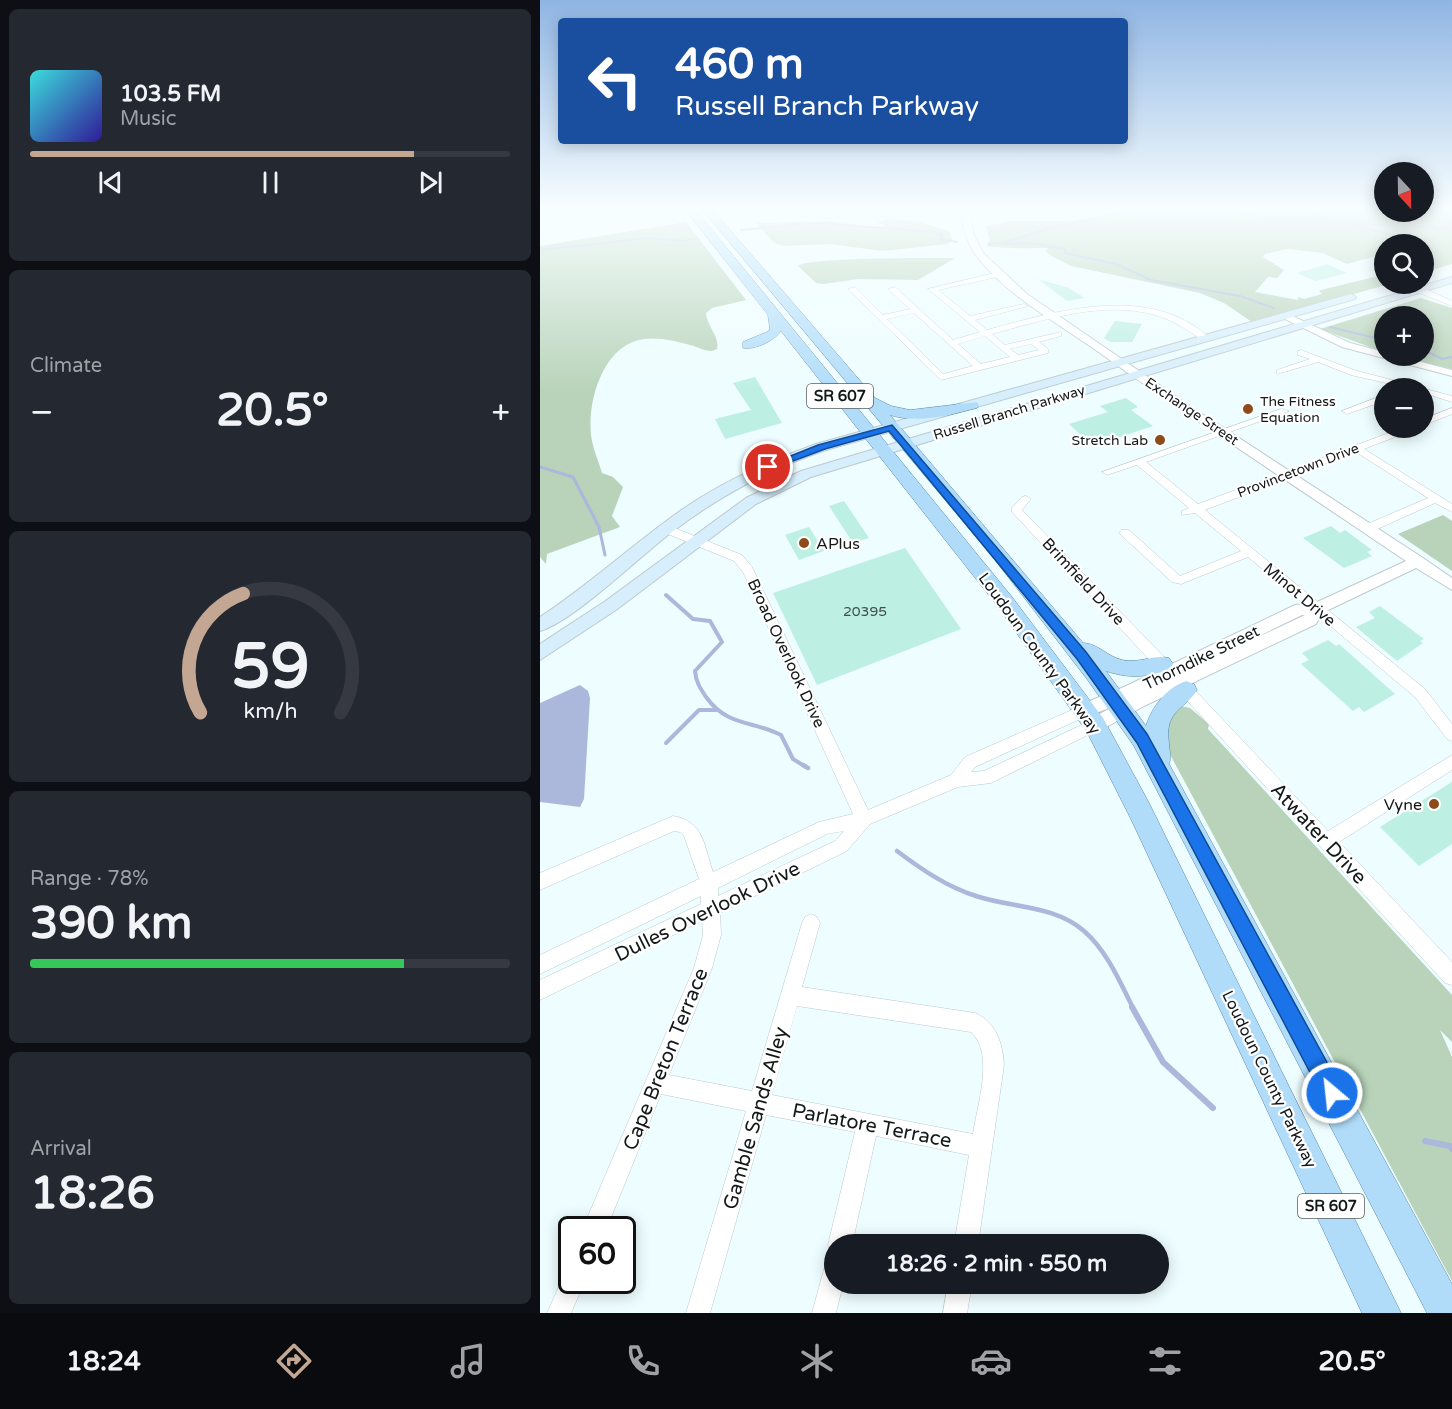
<!DOCTYPE html>
<html lang="en">
<head>
<meta charset="utf-8">
<style>
	:root { --surface:#171b24; --page:#242831; --text:#f1f3f6; --muted:#9ea1a6; --line:#363941; --accent:#c4a792 }
	body { margin:0; font-family:"Varela Round",sans-serif; background:var(--page); color:var(--text); height:100vh; display:flex; flex-direction:column; font-size:22px; white-space:nowrap }
	* { box-sizing:border-box; margin:0 }
	p { font-size:20px; color:var(--muted) }
	.icon { flex:none; width:33px; height:33px; fill:none; stroke:currentColor; stroke-width:2; stroke-linecap:round; stroke-linejoin:round }
	.map { position:relative; flex:1; overflow:hidden }
	.side { display:flex; flex-direction:column; gap:9px; padding:9px; background:#0d0f14; width:540px }
	.side>* { flex:none }
	.top-card { position:absolute; left:18px; top:18px; width:570px; height:126px; border-radius:6px; box-shadow:0 3px 15px #0003; background:#1a4fa0; color:#fff; overflow:hidden }
	.needle { width:39px; rotate:158deg }
	.buttons { position:absolute; left:834px; top:162px; display:grid; gap:12px }
	.buttons a { display:grid; place-items:center; width:60px; height:60px; border-radius:50%; background:var(--surface); box-shadow:0 3px 15px #0003; font-size:30px }
	.speed { position:absolute; left:18px; top:1216px; display:flex; gap:12px; font-size:30px; font-weight:700; text-align:center }
	.speed>* { display:grid; place-content:center; width:78px; height:78px; border-radius:50%; background:var(--surface); box-shadow:0 3px 15px #0003; line-height:1 }
	.speed .limit { border:3px solid #111; border-radius:9px; background:#fff; color:#111 }
	.pin { position:absolute; display:grid; place-items:center; width:51px; height:51px; color:#fff; margin:-26px; border:3px solid #fff; border-radius:50%; box-shadow:0 2px 6px #0007 }
	.me { position:absolute; width:66px; margin:-33px; rotate:332deg; stroke-linejoin:round; filter:drop-shadow(0 0 4px #0008) }
	.turn { display:flex; align-items:center; gap:21px; height:126px; padding:0 18px; font-size:27px }
	.turn .icon { width:78px; height:78px; stroke-width:2.5 }
	.turn b { display:block; font-size:42px; line-height:51px }
	.big { font-size:45px; font-weight:700; line-height:1.1 }
	.side .tile { flex:1; display:flex; flex-direction:column; justify-content:center; gap:9px; min-width:0; padding:0 21px; border-radius:9px; background:var(--page) }
	.side .dial { align-items:center; gap:0 }
	.dial svg { height:156px; overflow:visible; fill:none; stroke:var(--line); stroke-width:7; stroke-linecap:round; text-anchor:middle }
	.dial text { fill:var(--text); stroke:none }
	.song { display:flex; align-items:center; gap:18px }
	.cover { width:72px; height:72px; border-radius:9px; background:linear-gradient(135deg,hsl(180 70% 55%),hsl(250 70% 35%)) }
	.played { height:6px; border-radius:3px; background:linear-gradient(90deg,var(--accent) 80%,var(--line) 80%) }
	.keys { display:flex; justify-content:space-around; direction:ltr }
	.heat { display:flex; justify-content:space-between; align-items:center; font-size:33px; direction:ltr }
	.charge { height:9px; border-radius:4px; background:linear-gradient(90deg,#34c759 78%,var(--line) 0) }
	.trip { position:absolute; left:284px; top:1234px; width:345px; height:60px; border-radius:30px; background:var(--surface); box-shadow:0 3px 15px #0003; font-weight:700; line-height:60px; text-align:center }
	.dock { display:flex; height:96px; justify-content:space-around; align-items:center; background:#090b0e; color:var(--muted) }
	.dock .icon { width:42px; height:42px }
	.dock .current { color:var(--accent) }
	.dock b { font-size:27px; color:var(--text) }
	main { display:flex; flex:1; min-height:0 }
	.map>svg:first-child { display:block }
</style>
</head>
<body>
<main>
<section class="side">
<div class="tile">
<div class="song"><i class="cover"></i><div><b>103.5 FM</b><p>Music</p></div></div>
<div class="played"></div>
<div class="keys"><svg class="icon" aria-label="previous" viewBox="0 0 24 24"><path d="M18 5L8 12l10 7zM5 5v14"/></svg><svg class="icon" aria-label="pause" viewBox="0 0 24 24"><path d="M8 5v14M16 5v14"/></svg><svg class="icon" aria-label="next" viewBox="0 0 24 24"><path d="M6 5l10 7-10 7zM19 5v14"/></svg></div>
</div>
<div class="tile"><p>Climate</p>
<div class="heat"><a>−</a><b class="big">20.5°</b><a>+</a></div>
</div>
<div class="tile dial"><svg viewBox="0 0 100 80">
<path d="M14 69A42 42 0 1 1 86 69"/>
<path d="M14 69A42 42 0 0 1 36 8" stroke="#c4a792"/>
<text x="50" y="56" font-size="32" font-weight="700">59</text>
<text x="50" y="72" font-size="11">km/h</text>
</svg></div>
<div class="tile"><p>Range · 78%</p><b class="big">390 km</b><div class="charge"></div></div>
<div class="tile"><p>Arrival</p><b class="big">18:26</b></div>
</section>
<div class="map">
<svg width="912" height="1313" viewBox="0 0 912 1313">
	<rect width="100%" height="100%" fill="#eefdff"/>
	<g fill="#b8d3b9">
		<path d="M591 209 689 212 688 209H844V212L912 209V264L884 272V264L892 262 889 260 892 258 884 255V244H844V254L807 264 783 253 747 249 725 254 723 257 744 270 737 278 728 277 715 292 758 300V297L764 299 782 294 779 291 781 290 838 276 844 277V284H850L712 322 684 303 660 293 531 266 508 254 506 251 508 248C497 248 454 249 447 246L450 240 446 226 471 221H534Z"/>
		<path d="M348 218 380 222 409 231 412 240 408 244 343 251 290 244 243 246 233 242 216 223 291 221 342 228 345 225 337 223Z"/>
		<path d="M146 222 206 300 172 308 166 313C167 327 180 336 177 349L172 351C164 351 158 347 150 345 136 341 119 337 104 339 62 344 45 406 52 441 54 452 59 462 62 473L73 477 83 487 72 516 80 527 7 554 6 564 0 557V246Z"/>
		<path d="M415 258 378 280 318 279 284 284 276 283 258 266C268 257 392 258 415 258Z"/>
		<path d="M881 298 912 308V369L858 356H884V316H844V352L780 329Z"/>
		<path d="M903 515 912 521V571L858 534Z"/>
		<path d="M641 706 650 708 669 724 668 729 912 995V1042L900 1030 912 1057V1281L625 745V717Z"/>
	</g>
	<path fill="#abb7db" d="M40 685 48 691 50 698 44 799 40 807 0 802V703Z"/>
	<g fill="none" stroke-linecap="round" stroke-linejoin="round">
		<g stroke="#abb7db" stroke-width="2">
			<path d="M764 209 781 218"/>
			<path d="M822 209 844 210"/>
			<path d="M877 212 912 211"/>
			<path d="M786 218 866 239"/>
			<path d="M814 224 906 228"/>
			<path d="M201 230 278 223 394 232 402 235 401 239 417 242"/>
			<path d="M448 244 464 243 510 228 591 211H693L727 218H786L793 209H806"/>
			<path d="M465 244 490 243 525 249V253L576 264 611 280 700 296 734 308"/>
			<path d="M0 250 110 238 142 241 156 239"/>
			<path d="M790 327 844 340"/>
			<path d="M884 350 902 359 912 357"/>
		</g>
		<path stroke="#abb7db" stroke-width="3" d="M0 467 33 477 59 527 65 555"/>
		<g stroke="#abb7db" stroke-width="4">
			<path d="M126 595 153 619 170 621 182 642 155 671C156 682 160 688 166 697 188 727 211 720 241 735L253 759 266 767"/>
			<path d="M126 743 159 710H176"/>
		</g>
		<g stroke="#abb7db" stroke-width="4.5">
			<path d="M263 765 268 768"/>
			<path d="M357 851C381 869 407 887 436 896 472 908 514 905 544 931 567 951 580 982 593 1008"/>
		</g>
		<g stroke="#abb7db" stroke-width="6">
			<path d="M592 1007 623 1062 673 1108"/>
			<path d="M885 1141 910 1146 912 1149"/>
		</g>
	</g>
	<g fill="#beefe3">
		<path d="M787 264 807 273 775 281 757 273Z"/>
		<path d="M498 279 529 288 545 298 527 301Z"/>
		<path d="M575 321 602 324 592 342H570L564 338Z"/>
		<path d="M215 377 242 423 185 439 175 419 211 410 193 383Z"/>
		<path d="M586 398 598 407 591 410 613 426 553 446 529 424 568 412 560 406Z"/>
		<path d="M304 501 329 538 313 543 289 506Z"/>
		<path d="M791 526 800 533 805 530 832 550 827 552 832 556 804 568 763 538Z"/>
		<path d="M269 527 284 551 259 560 245 535Z"/>
		<path d="M365 548 421 629 277 685 233 593Z"/>
		<path d="M840 606 884 639 880 641 883 643 857 661 816 627 835 618 829 612Z"/>
		<path d="M788 640 796 646 799 644 855 694 824 712 819 707 813 711 761 664 769 660 762 653Z"/>
		<path d="M912 782V844L879 866 840 827Z"/>
	</g>
	<g fill="none" stroke-linecap="round" stroke-linejoin="round">
		<g stroke="#bccacc" stroke-width="1">
			<g id="minor">
				<path d="M244 209 284 214 545 209 542 211 284 218 263 216Z"/>
				<path d="M459 272H462V276L398 290 430 316 484 304 488 306 435 320 447 330C517 311 610 282 671 339L664 341C649 331 633 320 615 315 563 300 503 320 452 334L465 345 521 332V336L499 342 508 349V353L401 380 308 289 315 287 343 315 370 309 348 289 355 287 413 340 440 332 388 289ZM374 313 433 366 403 374 347 319ZM445 336 470 357 441 364 418 344ZM491 344 499 350 478 355 470 349Z"/>
				<path d="M877 288H883L912 301V306L877 292Z"/>
				<path d="M761 350 814 370 912 396V402L884 393V388H868L811 375 778 362 737 374V370L770 359 758 355V351Z"/>
				<path d="M844 395V401L807 414 802 411Z"/>
				<path d="M912 408V414L884 425V419Z"/>
				<path d="M741 409 749 411 606 462 658 504 862 428H874L873 430 824 449 912 504V512L895 503 833 531H825V525L888 498 816 452 665 510 885 689 912 724V741L907 739 875 697 708 557 641 584 632 582 579 533 581 530H589L640 576 701 551 655 513 642 515V511L649 508 597 465 567 475 562 472Z"/>
				<path d="M486 496 491 499 482 510 627 660 629 664 627 668H617L472 512V508L482 497Z"/>
				<path d="M127 525 202 555 212 567 328 810 411 775 425 757 541 706 546 704 551 706 553 710 551 714 435 767 431 772 444 771 550 721 555 719 560 721 562 725 560 729 451 783 418 787 330 824 307 851 180 913 181 935 172 968 129 1075 212 1091 262 923 265 917 271 914 277 917 280 923 262 987 435 1013C456 1022 463 1044 464 1065L438 1245H414L429 1155 336 1136 312 1245H294V1254L292 1253 288 1245 315 1132 226 1115 170 1313H146L206 1111 121 1094 66 1230H42L154 968 163 935 162 921 0 1000V980L161 904V896L0 974V955L159 879 144 836 140 832 134 831 0 890V873L133 816C164 821 164 846 173 872L279 822 313 814 203 572 194 561 123 532 121 529ZM304 831 295 841 178 896V888L287 834ZM257 1006 431 1032C455 1054 437 1105 433 1134L232 1095Z"/>
				<path d="M646 684 651 686 788 831 912 755V770L799 842 912 962V985L905 983 641 694 639 690 641 686Z"/>
				<path d="M294 1258V1284H303L296 1313H272L286 1262Z"/>
				<path d="M32 1270V1281H45L31 1313H7L25 1273Z"/>
				<path d="M408 1284H432L427 1313H403Z"/>
			</g>
		</g>
		<g stroke="#bccacc" stroke-width="2">
			<g id="tertiary">
				<path d="M420 209H428L434 235 443 253 487 294 653 408 883 558 912 578V590L876 568 782 613 776 624 604 706 561 730 555 732 549 730 546 725 549 720 574 706 546 717 540 715 537 710 540 705 584 687 755 605 775 603 866 561C763 491 659 424 557 351 518 323 470 298 439 259 427 245 423 227 420 209ZM762 615H765L682 654Z"/>
				<path d="M746 313 810 343 844 352V356H858L912 370V376L802 347 743 318 741 316Z"/>
			</g>
		</g>
		<g stroke="#bccacc" stroke-width="2">
			<g id="secondary">
				<path d="M912 277V283L271 477 216 504 76 610 0 660V644L64 602 206 498 261 471Z"/>
				<path d="M811 294 816 297 815 299 286 450C230 469 179 496 132 532 100 556 34 621 0 631V617C49 585 92 545 140 511 182 482 228 461 276 444Z"/>
			</g>
		</g>
		<g stroke="#5788a8" stroke-width="1">
			<g id="primary">
				<path d="M145 209H155L472 597 563 718 609 803 861 1313H822L591 819 547 732 458 607 241 331C234 341 215 350 203 348V342L227 332 230 329 228 315Z"/>
				<path d="M162 209H172L335 398 351 406 370 410 437 402 439 405 437 408C409 415 379 424 350 415L543 643C557 643 568 657 582 660 598 664 615 654 629 658L633 664 629 670C606 677 590 679 566 671L606 726C612 707 626 688 646 681L654 684 657 690C650 703 635 708 630 722 625 736 633 755 629 764L912 1284V1313H887L594 746 547 679 452 556Z"/>
			</g>
		</g>
		<use href="#minor" fill="#fff" fill-rule="evenodd"/>
		<use href="#tertiary" fill="#fff" fill-rule="evenodd"/>
		<use href="#secondary" fill="#d7eefc" fill-rule="evenodd"/>
		<use href="#primary" fill="#b0dcfa" fill-rule="evenodd"/>
	</g>
	<linearGradient id="sky" x2="0" y2="1"><stop stop-color="#8fb5e3"/><stop offset="0.53" stop-color="#f7feff"/><stop offset="1" stop-color="#f7feff" stop-opacity="0"/></linearGradient>
	<rect width="912" height="393" fill="url(#sky)"/>
	<path fill="#1a73e8" stroke="#114b97" stroke-width="1.5" d="M352 425 546 652 607 734 800 1086 803 1093 800 1101 792 1104 785 1101 597 743 537 659 349 431 285 449 232 469 223 467 278 445Z"/>
	<g fill="#8c4b18" stroke="#fff" stroke-width="2">
		<circle cx="708" cy="409" r="6"/>
		<circle cx="620" cy="440" r="6"/>
		<circle cx="264" cy="543" r="6"/>
		<circle cx="894" cy="804" r="6"/>
	</g>
	<g text-anchor="middle" stroke-width="4.5" stroke-linejoin="round" paint-order="stroke">
		<g font-size="14" fill="#131818" stroke="#fff" text-anchor="start">
			<text x="720" y="406">The Fitness<tspan x="720" dy="16">Equation</tspan></text>
			<text x="608" y="445" text-anchor="end">Stretch Lab</text>
		</g>
		<g font-size="14" fill="#131818" stroke="#fff">
			<text transform="translate(652 411) rotate(34)" y="5">Exchange Street</text>
			<text transform="translate(469 412) rotate(-17)" y="5">Russell Branch Parkway</text>
			<text transform="translate(758 470) rotate(-21)" y="5">Provincetown Drive</text>
		</g>
		<g font-size="14" fill="#3e4e4b">
			<text x="325" y="616">20395</text>
		</g>
		<g fill="#fff" stroke="#5a5d5d" stroke-width="1.5">
			<rect x="267" y="384" width="66" height="24" rx="4.5"/>
			<rect x="758" y="1194" width="66" height="24" rx="4.5"/>
		</g>
		<g font-size="15" font-weight="bold" fill="#131818">
			<text x="300" y="401">SR 607</text>
			<text x="791" y="1211">SR 607</text>
		</g>
		<g font-size="16" fill="#131818" stroke="#fff" text-anchor="start">
			<text x="276" y="549">APlus</text>
			<text x="882" y="810" text-anchor="end">Vyne</text>
		</g>
		<g font-size="16" fill="#131818" stroke="#fff">
			<text transform="translate(544 581) rotate(47)" y="6">Brimfield Drive</text>
			<text transform="translate(760 594) rotate(40)" y="6">Minot Drive</text>
			<text transform="translate(247 653) rotate(65)" y="6">Broad Overlook Drive</text>
			<text transform="translate(500 653) rotate(54)" y="6">Loudoun County Parkway</text>
			<text transform="translate(661 657) rotate(-26)" y="6">Thorndike Street</text>
			<text transform="translate(730 1079) rotate(64)" y="6">Loudoun County Parkway</text>
		</g>
		<g font-size="20" fill="#131818" stroke="#fff">
			<text transform="translate(779 833) rotate(47)" y="7">Atwater Drive</text>
			<text transform="translate(167 911) rotate(-26)" y="7">Dulles Overlook Drive</text>
			<text transform="translate(125 1059) rotate(-68)" y="7">Cape Breton Terrace</text>
			<text transform="translate(215 1118) rotate(-74)" y="7">Gamble Sands Alley</text>
			<text transform="translate(332 1125) rotate(11)" y="7">Parlatore Terrace</text>
		</g>
	</g>
</svg>
<div class="buttons">
<a><svg class="needle" viewBox="-14 -14 28 28"><path d="M0-13l5 13h-10z" fill="#e53935"/><path d="M0 13l5-13h-10z" fill="#9ea1a6"/></svg></a>
<a><svg class="icon" aria-label="search" viewBox="0 0 24 24"><circle cx="10" cy="10" r="6"/><path d="M15 15l6 6"/></svg></a>
<a>+</a>
<a>−</a>
</div>
<div class="speed"><div class="limit">60</div></div>
<div class="pin" style="left:228px;top:467px;background:#d93025"><svg class="icon" aria-label="arrive" viewBox="0 0 24 24"><path d="M6 21V4h12l-3 4 3 4H6"/></svg></div>
<svg class="me" style="left:792px;top:1093px" viewBox="-20 -20 40 40"><circle r="17" fill="#1a73e8" stroke="#fff" stroke-width="3"/><path d="M0-11L8 9 0 5-8 9z" fill="#fff"/></svg>
<div class="trip">18:26 · 2 min · 550 m</div>
<div class="top-card">
<div class="turn"><svg class="icon" aria-label="left" viewBox="0 0 24 24"><path d="M17 20v-9H6M10 6l-5 5 5 5"/></svg><div><b>460 m</b>Russell Branch Parkway</div></div>
</div>
</div>
</main>
<nav class="dock">
<b>18:24</b>
<svg class="icon current" aria-label="directions" viewBox="0 0 24 24"><path d="M12 3l9 9-9 9-9-9zM9 14v-3h6M13 9l2 2-2 2"/></svg>
<svg class="icon" aria-label="music" viewBox="0 0 24 24"><path d="M9 18V5l10-2v13"/><circle cx="6" cy="18" r="3"/><circle cx="16" cy="16" r="3"/></svg>
<svg class="icon" aria-label="phone" viewBox="0 0 24 24"><path d="M5 4h4l2 5-3 2q2 4 5 5l2-3 5 2v4C11 20 4 13 5 4z"/></svg>
<svg class="icon" aria-label="climate" viewBox="0 0 24 24"><path d="M12 3v18M4 7l16 10M4 17L20 7"/></svg>
<svg class="icon" aria-label="car" viewBox="0 0 24 24"><path d="M5 17H2v-5l4-1 3-4h7l3 4 3 1v5h-3M9 17h6M6 11h13"/><circle cx="7" cy="17" r="2"/><circle cx="17" cy="17" r="2"/></svg>
<svg class="icon" aria-label="filters" viewBox="0 0 24 24"><path d="M4 7h16M4 17h16"/><circle cx="9" cy="7" r="2"/><circle cx="15" cy="17" r="2"/></svg>
<b>20.5°</b>
</nav>
</body>
</html>
